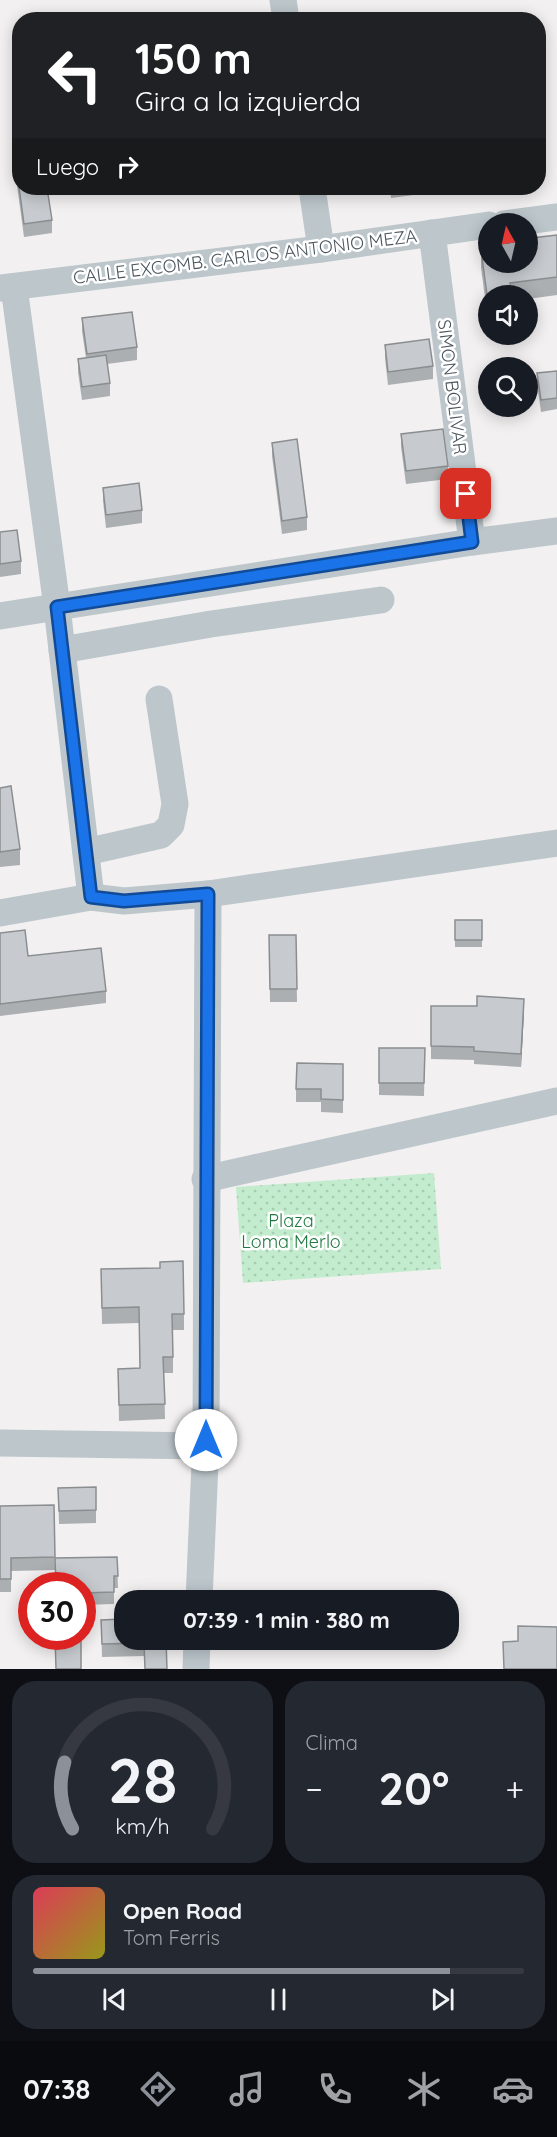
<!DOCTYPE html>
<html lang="es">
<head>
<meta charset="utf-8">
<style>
	:root { --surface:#171b24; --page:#242831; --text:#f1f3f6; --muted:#9ea1a6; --line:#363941; --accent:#8c9099 }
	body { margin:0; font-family:Quicksand,sans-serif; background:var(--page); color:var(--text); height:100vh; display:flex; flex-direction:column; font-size:22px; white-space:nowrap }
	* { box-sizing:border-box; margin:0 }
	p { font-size:20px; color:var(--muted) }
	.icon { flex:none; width:33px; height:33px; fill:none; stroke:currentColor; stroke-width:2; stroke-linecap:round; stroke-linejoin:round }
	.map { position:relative; height:1669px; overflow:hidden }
	.panel { display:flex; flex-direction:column; gap:12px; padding:12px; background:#0d0f14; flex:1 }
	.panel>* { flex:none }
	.guide { position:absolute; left:12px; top:12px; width:534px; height:183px; border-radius:24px; box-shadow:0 3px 15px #0003; background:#202124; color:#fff; overflow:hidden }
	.needle { width:39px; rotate:352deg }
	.buttons { position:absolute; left:478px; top:213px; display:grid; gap:12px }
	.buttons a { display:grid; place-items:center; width:60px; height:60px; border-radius:50%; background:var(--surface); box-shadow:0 3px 15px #0003; font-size:30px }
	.speed { position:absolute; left:18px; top:1572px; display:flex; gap:12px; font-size:30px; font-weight:700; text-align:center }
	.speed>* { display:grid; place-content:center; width:78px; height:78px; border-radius:50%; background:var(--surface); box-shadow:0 3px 15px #0003; line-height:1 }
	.speed .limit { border:9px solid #d22; background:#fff; color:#111 }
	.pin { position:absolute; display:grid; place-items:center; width:51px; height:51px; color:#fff; margin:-26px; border-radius:12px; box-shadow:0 3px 9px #0006 }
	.me { position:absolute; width:66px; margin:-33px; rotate:0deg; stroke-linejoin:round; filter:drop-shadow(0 0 4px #0008) }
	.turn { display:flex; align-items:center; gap:21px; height:126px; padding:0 24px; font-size:27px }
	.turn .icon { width:78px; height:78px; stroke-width:2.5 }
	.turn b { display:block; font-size:42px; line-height:51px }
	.then { display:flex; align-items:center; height:57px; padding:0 24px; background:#0003; gap:12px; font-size:22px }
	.big { font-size:45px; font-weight:700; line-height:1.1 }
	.panel .tile { flex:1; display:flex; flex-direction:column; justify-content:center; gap:9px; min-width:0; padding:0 21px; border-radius:24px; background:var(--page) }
	.panel .dial { align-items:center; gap:0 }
	.dial svg { height:156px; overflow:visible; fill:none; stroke:var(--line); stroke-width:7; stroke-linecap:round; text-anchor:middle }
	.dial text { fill:var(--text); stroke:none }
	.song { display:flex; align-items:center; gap:18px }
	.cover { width:72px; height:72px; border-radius:9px; background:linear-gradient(135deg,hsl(350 70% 55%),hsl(60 70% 35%)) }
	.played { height:6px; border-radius:3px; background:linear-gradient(90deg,var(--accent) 85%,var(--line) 85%) }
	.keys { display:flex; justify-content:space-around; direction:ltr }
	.heat { display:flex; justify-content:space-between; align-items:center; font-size:33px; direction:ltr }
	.panel .tiles { flex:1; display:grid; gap:12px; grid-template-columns:1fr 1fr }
	.tile:last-child { grid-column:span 2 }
	.trip { position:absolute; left:114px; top:1590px; width:345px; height:60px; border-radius:24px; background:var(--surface); box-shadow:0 3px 15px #0003; font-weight:700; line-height:60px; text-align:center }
	.tab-bar { display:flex; height:96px; justify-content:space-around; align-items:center; background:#090b0e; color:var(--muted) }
	.tab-bar .icon { width:42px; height:42px }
	.tab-bar .on { color:var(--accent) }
	.tab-bar b { font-size:27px; color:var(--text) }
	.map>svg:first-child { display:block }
</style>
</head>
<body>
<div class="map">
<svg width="557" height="1669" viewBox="0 0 557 1669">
	<defs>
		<pattern id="park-dots" width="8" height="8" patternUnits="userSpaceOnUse" patternTransform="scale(1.5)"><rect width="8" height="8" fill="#c2eccd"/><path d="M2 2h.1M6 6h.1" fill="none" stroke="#a8ccb2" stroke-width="1.8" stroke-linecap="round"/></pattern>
	</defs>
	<rect width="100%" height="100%" fill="#f2f0f0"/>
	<path fill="url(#park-dots)" d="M434 1173 441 1269 243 1283 236 1187Z"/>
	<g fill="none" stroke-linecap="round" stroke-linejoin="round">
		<g stroke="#bcc6cb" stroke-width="27">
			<path d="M283 0 286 20"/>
			<path d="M312 188 321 249"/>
			<path d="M504 224 557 217"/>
			<path d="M432 233 472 542"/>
			<path d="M14 287 57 607 91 897"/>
			<path d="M0 288 321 249 489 225"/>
			<path d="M0 616 472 542 557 531"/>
			<path d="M62 650 211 624 381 600"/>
			<path d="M86 852 161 835 171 825 175 804 159 699"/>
			<path d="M0 913 91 897 124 901 208 894 557 843"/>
			<path d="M205 1179 557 1101"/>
			<path d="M0 1443 205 1446"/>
			<path d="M199 1600 206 1440 208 894"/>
			<path d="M196 1669 197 1640"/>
		</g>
	</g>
	<g fill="#abafb2">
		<path d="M16 165 52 220V233L24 237 16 178Z"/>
		<path d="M390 188H421V194L391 198Z"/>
		<path d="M557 235V295L528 299V296H489V320H488L481 268V250L532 243V238Z"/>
		<path d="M82 318 137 347V360L107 364 110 383V396L82 400 78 372V359L86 358 82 331Z"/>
		<path d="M385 345 433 366V379L388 385 385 358Z"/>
		<path d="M557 371V409L541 412 537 384V373Z"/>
		<path d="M401 434 448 466V479L406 484 401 447Z"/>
		<path d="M272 443 307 517V530L282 534 272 456Z"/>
		<path d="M103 488 142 510V523L106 528 103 501Z"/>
		<path d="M0 532 21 561V574L0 577Z"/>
		<path d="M0 788 20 849V865L0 867Z"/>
		<rect x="455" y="920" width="27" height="27"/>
		<path d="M0 933 28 956 106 991V1003L0 1016Z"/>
		<path d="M269 935H296L297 1002H270Z"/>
		<path d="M431 1006 524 1012 521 1067 474 1064V1060L431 1059Z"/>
		<path d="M379 1048H425L424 1096 379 1095Z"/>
		<path d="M343 1064V1113L321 1112V1102H296V1089Z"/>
		<path d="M101 1269 184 1314V1330H173V1373H164L165 1419 119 1421 118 1369 140 1368 139 1323 102 1324Z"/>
		<path d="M96 1487V1523L59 1524 58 1488Z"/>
		<path d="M54 1505 55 1570 11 1571V1592H0V1506Z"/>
		<path d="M117 1557 118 1588H114V1604L82 1605V1586H56L55 1558Z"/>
		<path d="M101 1620 166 1640 144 1656 102 1657Z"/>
	</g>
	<path fill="#8b8e91" d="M524 999V1012L521 1067V1054Z"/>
	<g fill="#c7cbcf" stroke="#8b8e91" stroke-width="1.5">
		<path d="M16 165H20V188H47L52 220 24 224Z"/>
		<path d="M557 235V277L510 283 512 296H489V302H488L481 250 489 249V262H528V243H533L532 238Z"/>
		<path d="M132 312 137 347 87 354 82 318Z"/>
		<path d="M429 339 433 366 388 372 385 345Z"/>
		<path d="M106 355 110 383 82 387 78 359Z"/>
		<path d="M557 371V398L541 400 537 373Z"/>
		<path d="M443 429 448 466 406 471 401 434Z"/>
		<path d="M297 439 307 517 282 521 272 443Z"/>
		<path d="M139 483 142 510 106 515 103 488Z"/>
		<path d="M17 530 21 561 0 564V532Z"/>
		<path d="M11 786 20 849 0 852V788Z"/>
		<rect x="455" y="920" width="27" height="20"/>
		<path d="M25 930 28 956 101 948 106 991 0 1004V933Z"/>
		<path d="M269 935H296L297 989H270Z"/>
		<path d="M477 996 524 999 521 1054 474 1051V1047L431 1046V1006H477Z"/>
		<path d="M379 1048H425L424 1083H379Z"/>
		<path d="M297 1063 343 1064V1100L321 1099V1089H296Z"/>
		<path d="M183 1261 184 1314H172L173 1357H163L165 1404 119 1405 118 1369 140 1368 139 1307 102 1308 101 1269 160 1268V1262Z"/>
		<path d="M96 1487V1510L59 1511 58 1488Z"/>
		<path d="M54 1505 55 1557 11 1558V1579H0V1506Z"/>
		<path d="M117 1557 118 1576H114V1592L82 1593V1586H56L55 1558Z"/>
		<path d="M124 1619V1640H166L167 1669H145L144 1643 102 1644 101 1620Z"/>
		<path d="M518 1626 557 1627V1669H504L503 1642 518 1641Z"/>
		<path d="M55 1636H81V1669H56Z"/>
	</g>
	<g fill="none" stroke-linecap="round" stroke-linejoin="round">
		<g stroke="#114b97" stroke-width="15">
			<path id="route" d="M206 1440 208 894 124 901 91 897 57 607 472 542 466 494"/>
		</g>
		<use href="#route" stroke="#1a73e8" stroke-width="10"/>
	</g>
	<g text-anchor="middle" stroke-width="5" stroke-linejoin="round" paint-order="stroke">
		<g font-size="18" fill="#49555b" stroke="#fff">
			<text transform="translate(245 257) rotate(-7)" y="6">CALLE EXCOMB. CARLOS ANTONIO MEZA</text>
			<text transform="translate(452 387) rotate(83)" y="6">SIMON BOLIVAR</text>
		</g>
		<g font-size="18" fill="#1f7840" stroke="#fff">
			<text x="291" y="1227">Plaza<tspan x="291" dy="21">Loma Merlo</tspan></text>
		</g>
	</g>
</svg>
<div class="buttons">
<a><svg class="needle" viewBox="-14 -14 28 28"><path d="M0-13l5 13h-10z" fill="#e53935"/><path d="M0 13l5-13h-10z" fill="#9ea1a6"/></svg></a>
<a><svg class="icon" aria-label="sound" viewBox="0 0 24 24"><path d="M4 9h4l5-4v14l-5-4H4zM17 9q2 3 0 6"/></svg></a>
<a><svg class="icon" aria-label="search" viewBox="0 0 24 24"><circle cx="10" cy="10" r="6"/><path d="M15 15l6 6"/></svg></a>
</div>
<div class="speed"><div class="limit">30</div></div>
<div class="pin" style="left:466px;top:494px;background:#d93025"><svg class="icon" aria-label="arrive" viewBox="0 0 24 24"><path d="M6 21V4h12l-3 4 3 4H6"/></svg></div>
<svg class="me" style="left:206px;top:1440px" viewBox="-20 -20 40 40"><circle r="19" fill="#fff"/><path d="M0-13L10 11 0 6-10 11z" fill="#1a73e8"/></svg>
<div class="trip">07:39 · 1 min · 380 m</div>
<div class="guide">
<div class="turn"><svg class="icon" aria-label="left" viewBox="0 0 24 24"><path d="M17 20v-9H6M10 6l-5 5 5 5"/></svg><div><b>150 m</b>Gira a la izquierda</div></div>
<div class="then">Luego<svg class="icon" aria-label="right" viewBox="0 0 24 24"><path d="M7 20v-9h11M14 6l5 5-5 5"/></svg></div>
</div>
</div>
<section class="panel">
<div class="tiles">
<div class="tile dial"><svg viewBox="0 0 100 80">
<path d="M14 69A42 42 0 1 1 86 69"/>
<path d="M14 69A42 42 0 0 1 10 35" stroke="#8c9099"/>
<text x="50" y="56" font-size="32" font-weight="700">28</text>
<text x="50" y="72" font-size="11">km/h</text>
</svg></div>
<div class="tile"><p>Clima</p>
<div class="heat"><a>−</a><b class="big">20°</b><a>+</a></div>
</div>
<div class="tile">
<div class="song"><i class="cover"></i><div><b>Open Road</b><p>Tom Ferris</p></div></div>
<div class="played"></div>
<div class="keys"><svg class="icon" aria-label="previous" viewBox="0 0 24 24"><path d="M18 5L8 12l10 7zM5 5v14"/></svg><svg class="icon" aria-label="pause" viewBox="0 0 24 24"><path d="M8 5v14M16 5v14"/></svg><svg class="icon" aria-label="next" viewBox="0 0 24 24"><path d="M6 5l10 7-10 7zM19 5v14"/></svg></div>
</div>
</div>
</section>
<nav class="tab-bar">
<b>07:38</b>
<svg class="icon on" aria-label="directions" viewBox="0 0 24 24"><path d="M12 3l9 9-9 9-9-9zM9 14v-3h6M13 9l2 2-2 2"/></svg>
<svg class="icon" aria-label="music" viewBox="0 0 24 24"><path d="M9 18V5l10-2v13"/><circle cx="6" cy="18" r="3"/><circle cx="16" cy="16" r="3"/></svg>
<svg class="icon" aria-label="phone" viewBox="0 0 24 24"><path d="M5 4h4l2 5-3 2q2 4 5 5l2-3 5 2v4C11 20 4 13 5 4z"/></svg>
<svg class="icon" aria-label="climate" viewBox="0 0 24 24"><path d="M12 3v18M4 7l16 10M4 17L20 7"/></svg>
<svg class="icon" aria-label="car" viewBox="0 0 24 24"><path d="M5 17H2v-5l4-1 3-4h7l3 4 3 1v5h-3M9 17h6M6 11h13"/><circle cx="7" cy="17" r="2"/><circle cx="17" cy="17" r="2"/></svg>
</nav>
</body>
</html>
